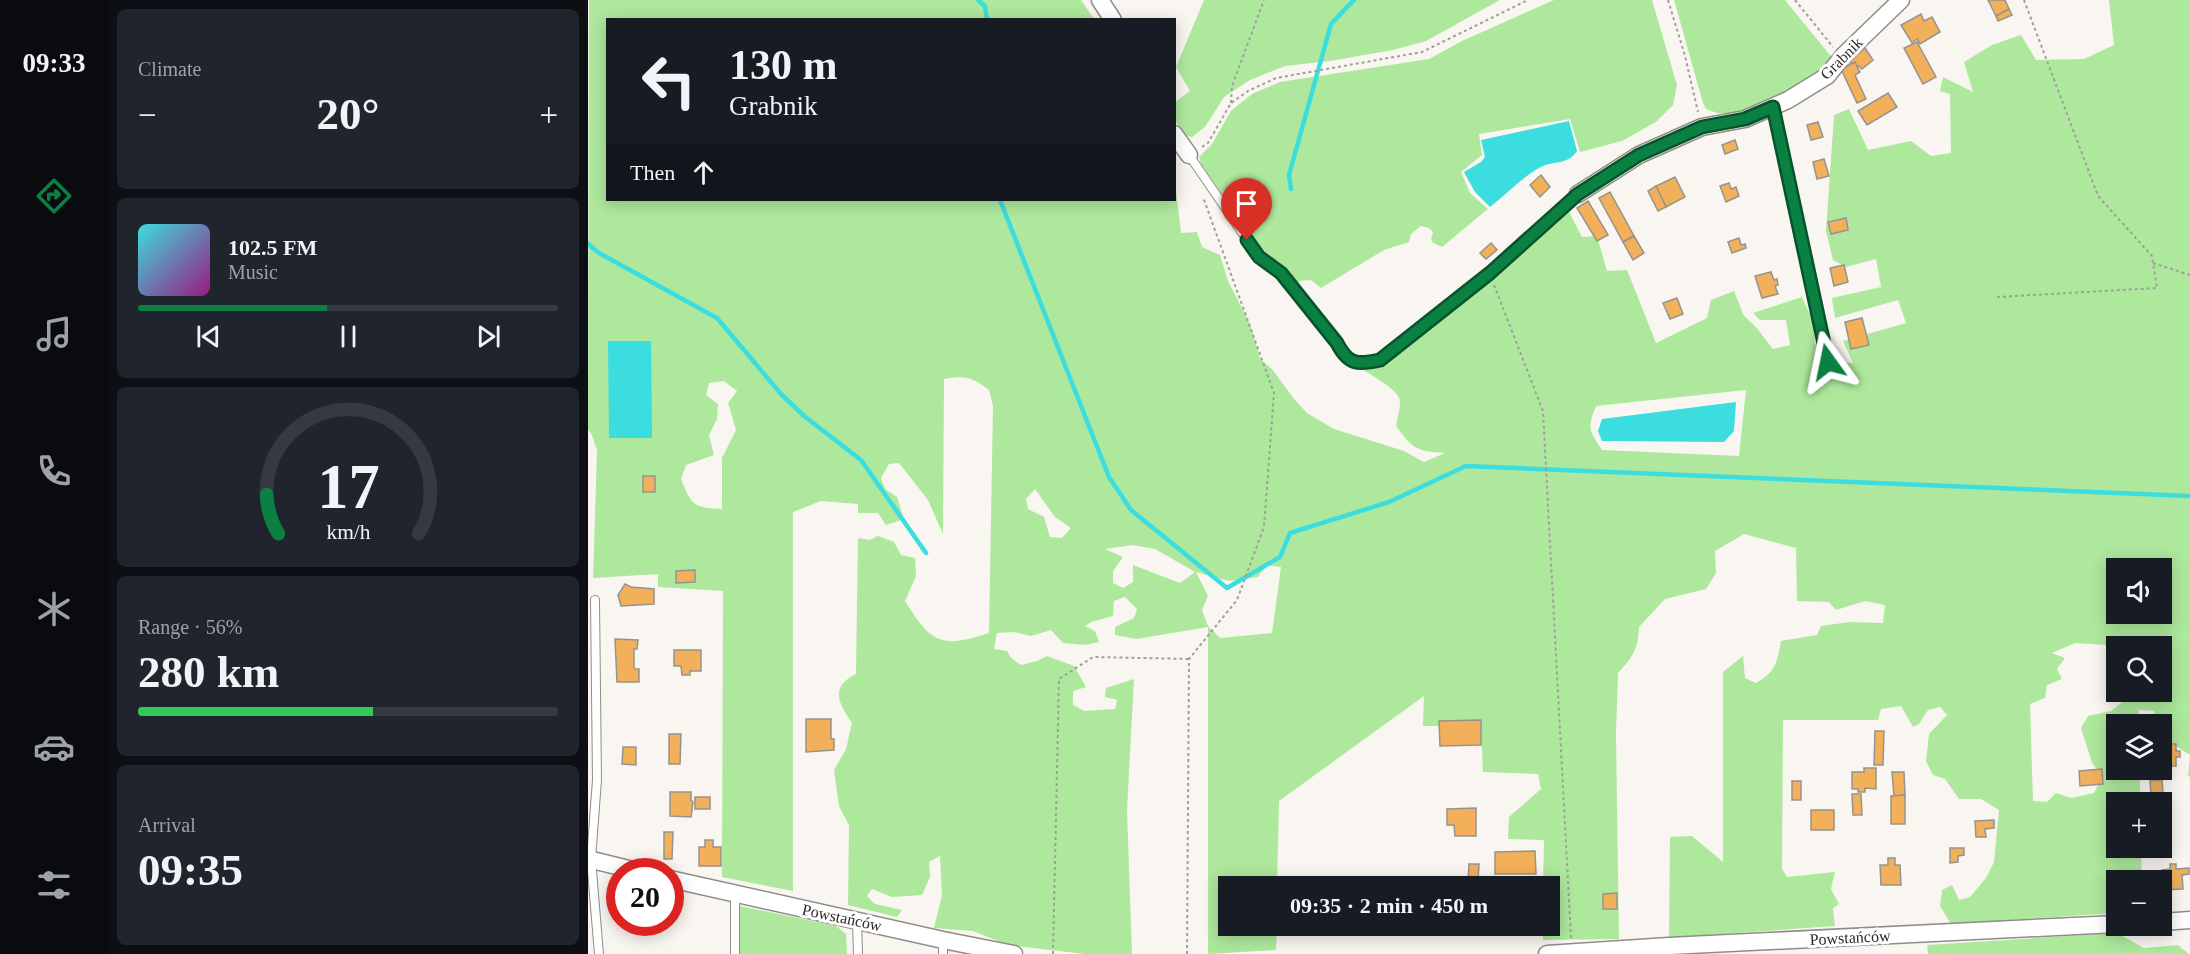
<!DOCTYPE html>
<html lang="en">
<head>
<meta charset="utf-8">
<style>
	:root { --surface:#171b24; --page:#20242c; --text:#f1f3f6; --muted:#9ea1a6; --line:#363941; --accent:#0b8043 }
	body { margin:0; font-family:Georgia,serif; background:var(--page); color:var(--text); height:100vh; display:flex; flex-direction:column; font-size:22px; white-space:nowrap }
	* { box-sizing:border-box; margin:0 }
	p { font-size:20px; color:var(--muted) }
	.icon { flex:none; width:33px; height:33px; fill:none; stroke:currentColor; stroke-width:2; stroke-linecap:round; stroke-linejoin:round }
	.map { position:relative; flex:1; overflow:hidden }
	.drawer { display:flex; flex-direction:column; gap:9px; padding:9px; background:#0d0f14; width:480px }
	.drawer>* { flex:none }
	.guide { position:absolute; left:18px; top:18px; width:570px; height:183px; border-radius:0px; box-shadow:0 3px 15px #0003; background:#171b24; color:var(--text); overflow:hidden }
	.fabs { position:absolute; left:1518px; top:558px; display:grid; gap:12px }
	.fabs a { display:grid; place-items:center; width:66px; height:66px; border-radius:0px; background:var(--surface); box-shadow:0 3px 15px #0003; font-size:30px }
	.speed { position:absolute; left:18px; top:858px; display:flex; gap:12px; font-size:30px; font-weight:700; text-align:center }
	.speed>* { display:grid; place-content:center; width:78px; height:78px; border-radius:50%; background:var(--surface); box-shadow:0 3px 15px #0003; line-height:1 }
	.speed .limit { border:9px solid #d22; background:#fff; color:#111 }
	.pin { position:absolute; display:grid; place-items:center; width:51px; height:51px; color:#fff; margin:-62px -26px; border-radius:50% 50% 50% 0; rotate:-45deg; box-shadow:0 0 6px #0007 }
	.pin .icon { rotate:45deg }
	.me { position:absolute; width:66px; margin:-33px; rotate:348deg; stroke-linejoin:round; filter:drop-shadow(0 0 4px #0008) }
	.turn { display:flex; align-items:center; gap:21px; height:126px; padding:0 24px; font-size:27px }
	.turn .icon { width:78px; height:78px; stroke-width:2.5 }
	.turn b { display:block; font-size:42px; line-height:51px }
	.then { display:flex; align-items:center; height:57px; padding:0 24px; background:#0003; gap:12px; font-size:22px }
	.big { font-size:45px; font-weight:600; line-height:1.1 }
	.drawer .tile { flex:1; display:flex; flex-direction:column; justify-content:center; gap:9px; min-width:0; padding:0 21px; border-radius:9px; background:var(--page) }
	.drawer .dial { align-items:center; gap:0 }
	.dial svg { height:156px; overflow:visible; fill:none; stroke:var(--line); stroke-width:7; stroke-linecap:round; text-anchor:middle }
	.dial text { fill:var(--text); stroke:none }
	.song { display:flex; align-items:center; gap:18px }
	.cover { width:72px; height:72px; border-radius:9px; background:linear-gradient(135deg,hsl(180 70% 55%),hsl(310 70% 35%)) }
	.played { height:6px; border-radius:3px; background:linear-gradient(90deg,var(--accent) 45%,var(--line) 45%) }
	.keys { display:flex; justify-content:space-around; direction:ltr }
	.heat { display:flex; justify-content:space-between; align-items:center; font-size:33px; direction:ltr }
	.charge { height:9px; border-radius:4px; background:linear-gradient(90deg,#34c759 56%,var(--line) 0) }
	.trip { position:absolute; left:630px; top:876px; width:342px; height:60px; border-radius:0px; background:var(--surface); box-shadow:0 3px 15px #0003; font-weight:600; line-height:60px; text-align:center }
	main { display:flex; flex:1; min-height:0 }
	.tab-bar { display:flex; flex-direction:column; width:108px; justify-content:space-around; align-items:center; background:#090b0e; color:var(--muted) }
	.tab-bar .icon { width:42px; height:42px }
	.tab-bar .active { color:var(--accent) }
	.tab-bar b { font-size:27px; color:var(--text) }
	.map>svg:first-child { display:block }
</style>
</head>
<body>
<main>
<nav class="tab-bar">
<b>09:33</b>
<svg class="icon active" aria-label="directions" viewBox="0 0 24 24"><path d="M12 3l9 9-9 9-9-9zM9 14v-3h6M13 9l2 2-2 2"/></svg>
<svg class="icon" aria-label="music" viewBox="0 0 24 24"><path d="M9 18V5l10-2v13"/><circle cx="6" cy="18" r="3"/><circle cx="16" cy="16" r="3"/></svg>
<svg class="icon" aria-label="phone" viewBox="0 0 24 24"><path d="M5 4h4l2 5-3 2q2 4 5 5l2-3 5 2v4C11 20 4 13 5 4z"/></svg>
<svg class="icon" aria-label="climate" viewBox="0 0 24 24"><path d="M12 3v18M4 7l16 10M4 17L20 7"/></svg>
<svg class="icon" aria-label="car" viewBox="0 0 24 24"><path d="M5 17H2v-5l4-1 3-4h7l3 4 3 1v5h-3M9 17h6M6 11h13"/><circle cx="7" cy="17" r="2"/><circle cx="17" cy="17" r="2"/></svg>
<svg class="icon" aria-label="filters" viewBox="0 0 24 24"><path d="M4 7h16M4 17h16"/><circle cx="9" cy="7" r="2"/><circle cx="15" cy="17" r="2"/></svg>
</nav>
<section class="drawer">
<div class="tile"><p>Climate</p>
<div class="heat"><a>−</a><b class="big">20°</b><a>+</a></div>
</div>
<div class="tile">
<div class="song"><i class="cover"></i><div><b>102.5 FM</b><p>Music</p></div></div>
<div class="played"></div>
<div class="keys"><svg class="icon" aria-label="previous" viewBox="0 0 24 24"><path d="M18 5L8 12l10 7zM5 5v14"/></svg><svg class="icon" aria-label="pause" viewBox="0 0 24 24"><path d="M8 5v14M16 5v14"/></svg><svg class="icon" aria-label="next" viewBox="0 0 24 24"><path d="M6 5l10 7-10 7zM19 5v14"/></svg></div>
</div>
<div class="tile dial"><svg viewBox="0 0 100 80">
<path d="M14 69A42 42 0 1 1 86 69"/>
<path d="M14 69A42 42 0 0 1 8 49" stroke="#0b8043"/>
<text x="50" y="56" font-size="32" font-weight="700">17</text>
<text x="50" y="72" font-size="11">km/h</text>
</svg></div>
<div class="tile"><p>Range · 56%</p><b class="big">280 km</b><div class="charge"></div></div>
<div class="tile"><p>Arrival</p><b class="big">09:35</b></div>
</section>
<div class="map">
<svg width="1602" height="954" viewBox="0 0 1602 954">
	<rect width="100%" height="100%" fill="#f9f6f1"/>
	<g fill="#ade89d" fill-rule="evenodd">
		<path d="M1 0H493L506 19 20 20V200H586L587 182 593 233 609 232 614 247 632 255 640 281 662 324 672 359 684 369 706 399 719 413 746 429 816 451 836 462 857 453C828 451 825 449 808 426 809 419 812 410 812 402 812 390 784 376 774 369L787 368 797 363 897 285 902 274 980 210 994 237 1009 236 1019 271 1039 270 1068 343 1119 318 1123 300 1146 291 1156 316 1167 326 1185 349 1202 345 1198 320H1172L1165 313 1214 297 1227 326 1226 343 1240 362 1265 363 1255 341 1318 323 1310 300 1247 318 1244 298 1293 287 1288 259 1258 267 1245 260 1238 231 1246 115 1261 109 1280 150 1323 141 1343 156 1363 153 1362 94 1352 91 1355 77 1385 92 1376 62 1404 45 1433 35 1448 60 1496 59 1526 45 1521 0H1602V777L1600 776 1602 755 1574 737V724H1568L1566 711 1551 710V724H1528V770H1552V802H1528V848H1553L1554 880H1528V913L1363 924 1352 906 1354 890 1364 885 1371 900 1382 897 1398 878 1406 862 1411 810 1393 799H1371L1357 779 1345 775 1338 761 1341 734 1359 715 1352 707 1340 710 1331 724 1325 727 1313 706 1293 709 1290 720H1195L1194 869 1199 877 1247 872 1243 889 1251 904 1245 908 1247 926 1081 938 1082 837 1104 836 1135 862V672L1155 656 1157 678 1168 683C1188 672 1189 662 1193 641L1229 635 1233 626 1262 622 1295 623 1297 605 1277 601 1248 610 1241 602 1209 601 1208 548 1156 534 1127 551 1128 573 1118 589 1077 599 1051 627C1050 649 1045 657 1030 673L1028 734 1031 939 955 940V926H962V886H955L956 840 920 839 921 817 953 789 950 774 895 772 893 726H835L836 696 691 801 689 886H640V926H689L688 950 620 954V627L548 639 527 635V627L546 618 549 609 537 597 526 601 525 616 503 622 497 626 507 631 511 642 497 645 475 643 463 630 443 636 426 632 409 633 406 649 419 651 423 658 433 665 449 661 459 656 486 666 498 687 485 691V705L496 711 527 709 529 700 517 697 518 688 546 679 539 810 544 954H497L420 945 385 931 346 928 354 895 352 856 341 862 342 877 334 895 304 897 284 889 279 896 287 904 314 910 309 917 260 905 261 825 251 806 246 770 258 749 264 723C251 704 241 687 268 674L270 538 282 540 290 536 306 542 313 555 327 558 328 576 317 601C343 643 353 649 401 633L405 406 401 390C385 377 377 375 356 379L355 534 340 500 311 463 301 464 293 478 297 489 309 497 316 519 298 525 290 513H270V504L233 501 205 512V891L134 877 135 591 70 587V574L5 578 9 450 3 433 0 430ZM136 381 149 391 140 403 148 430 134 458V509C106 508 103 505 93 479L98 465 126 455 121 435 129 419 130 404 118 395 121 383ZM1158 390 1151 456 1014 450C1001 431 999 428 1008 406ZM447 489 467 517 483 528 474 538 462 537 456 517 440 509 438 499ZM545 545 567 549 607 572 592 583 545 565V582L535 588 525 583V571L535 557 517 549ZM679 565 693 567 684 633 632 638 620 626 614 610 620 596 608 572 641 581 670 577ZM1528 568H1574V614H1528ZM1487 643 1533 646H1574V692H1537V700L1523 711 1500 716 1493 728 1504 763 1514 776 1506 793 1483 798 1468 793 1459 802 1445 801 1442 704 1457 698 1459 685 1474 679 1469 669 1477 658 1464 653Z"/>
		<path d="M616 0H912L838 41 805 50 742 61 697 66 662 80 636 97 617 127 604 137 595 135 587 120 586 103 602 91 588 67Z"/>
		<path d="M966 0H1064L1089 85 1085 105 1068 122 1034 141 992 152 982 119 891 134 894 155 873 172 882 193 900 209 854 247 845 243 843 239 845 232 841 228 833 226 823 234 821 242 796 250 733 288 723 280 711 281 710 287 692 266 675 253 613 164 611 157 624 144 643 111 664 94 692 82 841 59 874 41Z"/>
		<path d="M1086 0H1197L1246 60 1219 81 1202 90 1148 114 1129 113 1118 109 1115 103Z"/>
		<path d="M147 905 248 926 258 934 259 954H143V915Z"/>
		<path d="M1529 933 1556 948 1590 945 1601 954H1340L1339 945Z"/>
	</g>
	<g fill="#3cddde">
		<path d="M981 121 989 151C979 166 965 160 951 168 936 176 916 196 902 207L887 192 876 172 893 162 897 157 893 140Z"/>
		<path d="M20 341H63L64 438H21Z"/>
		<path d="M1148 402 1146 431 1136 442 1014 441 1010 431 1014 419Z"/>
	</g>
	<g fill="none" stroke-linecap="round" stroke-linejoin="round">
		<g stroke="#3cddde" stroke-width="4.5">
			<path d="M390 0 397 6 399 20"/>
			<path d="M703 189 701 175 743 24 766 0"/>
			<path d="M412 200 521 477 543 510 639 588 692 557 702 533 801 502 878 466 1602 496"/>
			<path d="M0 244 11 253 129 318 193 394 216 416 273 460 338 553"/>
		</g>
	</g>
	<g fill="#f2b05b" stroke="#96938e" stroke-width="1.5">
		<path d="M1400 0H1417L1421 9 1408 16Z"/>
		<path d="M1421 9 1424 15 1410 21 1408 16Z"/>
		<path d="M1333 14 1336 21 1344 17 1352 32 1332 44 1329 39 1324 43 1313 25Z"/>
		<path d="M1329 42 1348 77 1335 84 1316 48Z"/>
		<path d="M1277 48 1285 60 1274 69 1271 66 1269 67 1267 62 1263 64 1261 61Z"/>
		<path d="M1267 62 1272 72 1267 75 1278 99 1269 103 1253 69Z"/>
		<path d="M1300 93 1309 107 1279 125 1270 111Z"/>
		<path d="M1230 122 1235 137 1223 140 1219 125Z"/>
		<path d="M1147 140 1150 149 1137 154 1134 145Z"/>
		<path d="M1236 159 1241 176 1229 179 1225 162Z"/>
		<path d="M953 175 962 187 952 197 942 185Z"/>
		<path d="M1087 177 1097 197 1078 207 1068 186Z"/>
		<path d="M1141 183 1143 189 1148 187 1151 196 1138 202 1132 186Z"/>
		<path d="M1068 186 1078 207 1070 211 1060 191Z"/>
		<path d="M1022 192 1046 236 1035 242 1011 198Z"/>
		<path d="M1000 201 1020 235 1009 241 989 208Z"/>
		<path d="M1258 218 1260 230 1243 234 1240 222Z"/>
		<path d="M1046 236 1056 253 1045 260 1035 242Z"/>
		<path d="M1151 238 1153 245 1157 244 1158 248 1144 253 1140 242Z"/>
		<path d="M903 243 909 250 898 259 892 253Z"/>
		<path d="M1256 265 1260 282 1246 286 1242 268Z"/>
		<path d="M1183 272 1186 280 1189 279 1190 285 1187 286 1190 294 1174 298 1167 276Z"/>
		<path d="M1089 298 1095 314 1082 319 1075 303Z"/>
		<path d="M1274 318 1281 345 1263 349 1257 322Z"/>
		<rect x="55" y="476" width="12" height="16"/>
		<path d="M107 570V582L88 583V571Z"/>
		<path d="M37 584 43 587 66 589V604L33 606 30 595Z"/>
		<path d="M27 639 50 640 49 649H46V667L47 669H51V682H29Z"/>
		<path d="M86 650H113V671H102V675H94L93 666H86Z"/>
		<path d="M218 719H243V739H246V750L218 752Z"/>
		<path d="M893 720V745L852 746 851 721Z"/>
		<path d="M1287 731H1296L1295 765H1286Z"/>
		<path d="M81 734H93L92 764H81Z"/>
		<path d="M1574 744H1588V751H1592V757H1588V766H1574Z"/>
		<path d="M35 747H48V765L34 764Z"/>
		<path d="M1276 768H1288V789L1277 788V792H1270V789H1264V772H1276Z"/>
		<path d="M1514 769 1515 784 1492 786 1491 771Z"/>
		<path d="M1304 772H1316L1317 795 1306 796Z"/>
		<path d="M1562 780H1574L1575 794 1563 795Z"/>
		<rect x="1204" y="781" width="9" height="19"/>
		<path d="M82 792H103V800L105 802 103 817 82 816Z"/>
		<path d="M1264 794H1273L1274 815H1265Z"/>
		<path d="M1317 795V824H1303V796Z"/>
		<rect x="107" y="797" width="15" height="12"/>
		<path d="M888 808V836H867L866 825H859V809Z"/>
		<rect x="1223" y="810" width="23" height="20"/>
		<path d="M1406 820V828L1397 829 1398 837H1388L1387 821Z"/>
		<path d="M76 832H85L84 859H76Z"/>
		<path d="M117 840H125V847H133V866H111V847H117Z"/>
		<path d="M1362 848H1376V855L1370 856V862L1362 863Z"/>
		<path d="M947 851 948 874H907V852Z"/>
		<path d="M1300 858H1307V865H1312L1313 885H1293L1292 865H1300Z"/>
		<path d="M881 864H891L890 882H880Z"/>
		<path d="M1582 864H1588V869L1601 868V874L1594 875 1595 889 1575 890 1574 870 1582 869Z"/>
		<path d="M1029 893V909H1015V894Z"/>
		<rect x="712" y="926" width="11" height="5"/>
	</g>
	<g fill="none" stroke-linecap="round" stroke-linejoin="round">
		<g stroke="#908d88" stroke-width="10">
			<g id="service">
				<path d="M1185 107 1240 362"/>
				<path d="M601 155 671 257 693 273 749 343C760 365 770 365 792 360L902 274 990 194"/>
				<path d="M7 600 9 780 3 859 11 954"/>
				<path d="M269 921 270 954"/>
				<path d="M355 940V954"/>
				<path d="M147 954V894"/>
			</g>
		</g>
		<g stroke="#908d88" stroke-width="19">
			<g id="minor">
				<path d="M512 0 525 20"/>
				<path d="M586 134 601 155"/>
				<path d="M990 194 1051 155 1114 127 1157 119 1200 100 1239 76 1256 55 1313 0"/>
				<path d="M0 859 53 872"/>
				<path d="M82 879 355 940 426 954"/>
				<path d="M1574 922 1602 920"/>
				<path d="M959 954 1081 946 1528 924"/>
			</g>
		</g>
		<g stroke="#a19e9b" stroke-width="2" stroke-dasharray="3 3" stroke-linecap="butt">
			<path d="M1080 0 1097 56 1110 112"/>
			<path d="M1207 0 1245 47"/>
			<path d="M643 103 644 86 676 0"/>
			<path d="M614 147 620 143 643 103 660 91 688 78 834 52 940 0"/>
			<path d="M1565 263 1602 275"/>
			<path d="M906 285 955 411 983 938"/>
			<path d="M1409 297 1569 288 1564 256 1510 196 1436 0"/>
			<path d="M465 954 471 679 505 657 601 659"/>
			<path d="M599 954 601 659 649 600 676 527 686 393 615 197"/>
		</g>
		<use href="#service" stroke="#fff" stroke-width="8"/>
		<use href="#minor" stroke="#fff" stroke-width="16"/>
	</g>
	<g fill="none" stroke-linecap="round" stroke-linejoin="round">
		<g stroke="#07532c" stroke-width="15">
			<path id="route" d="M659 240 671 257 693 273 749 343C760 365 770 365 792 360L902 273 990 194 1051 155 1114 127 1157 119 1185 107 1240 362"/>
		</g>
		<use href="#route" stroke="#0b8043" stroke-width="10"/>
	</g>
	<g text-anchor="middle" stroke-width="6" stroke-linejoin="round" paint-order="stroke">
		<g font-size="16" fill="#2c2b29" stroke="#fff">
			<text transform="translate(1253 58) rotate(-45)" y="6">Grabnik</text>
			<text transform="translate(254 917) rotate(12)" y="6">Powstańców</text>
			<text transform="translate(1262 937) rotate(-3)" y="6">Powstańców</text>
		</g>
	</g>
</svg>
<div class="fabs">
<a><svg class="icon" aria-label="sound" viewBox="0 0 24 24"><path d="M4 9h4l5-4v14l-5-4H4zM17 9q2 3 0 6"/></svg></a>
<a><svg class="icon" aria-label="search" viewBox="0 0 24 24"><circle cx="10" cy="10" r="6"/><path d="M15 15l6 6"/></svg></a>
<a><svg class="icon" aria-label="layers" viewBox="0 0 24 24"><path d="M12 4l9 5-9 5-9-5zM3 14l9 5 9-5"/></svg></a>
<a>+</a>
<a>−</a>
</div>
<div class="speed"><div class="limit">20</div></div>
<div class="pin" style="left:659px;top:240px;background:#d93025"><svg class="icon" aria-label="arrive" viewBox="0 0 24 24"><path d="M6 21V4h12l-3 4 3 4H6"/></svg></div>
<svg class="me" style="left:1240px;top:362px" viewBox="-20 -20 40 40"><path d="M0-17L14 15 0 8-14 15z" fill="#0b8043" stroke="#fff" stroke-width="4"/></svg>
<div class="trip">09:35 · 2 min · 450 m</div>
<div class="guide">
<div class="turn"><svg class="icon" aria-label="left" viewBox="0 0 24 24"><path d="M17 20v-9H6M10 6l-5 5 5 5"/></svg><div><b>130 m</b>Grabnik</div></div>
<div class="then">Then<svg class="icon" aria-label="ahead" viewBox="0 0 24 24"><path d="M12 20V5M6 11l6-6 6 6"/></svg></div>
</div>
</div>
</main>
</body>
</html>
